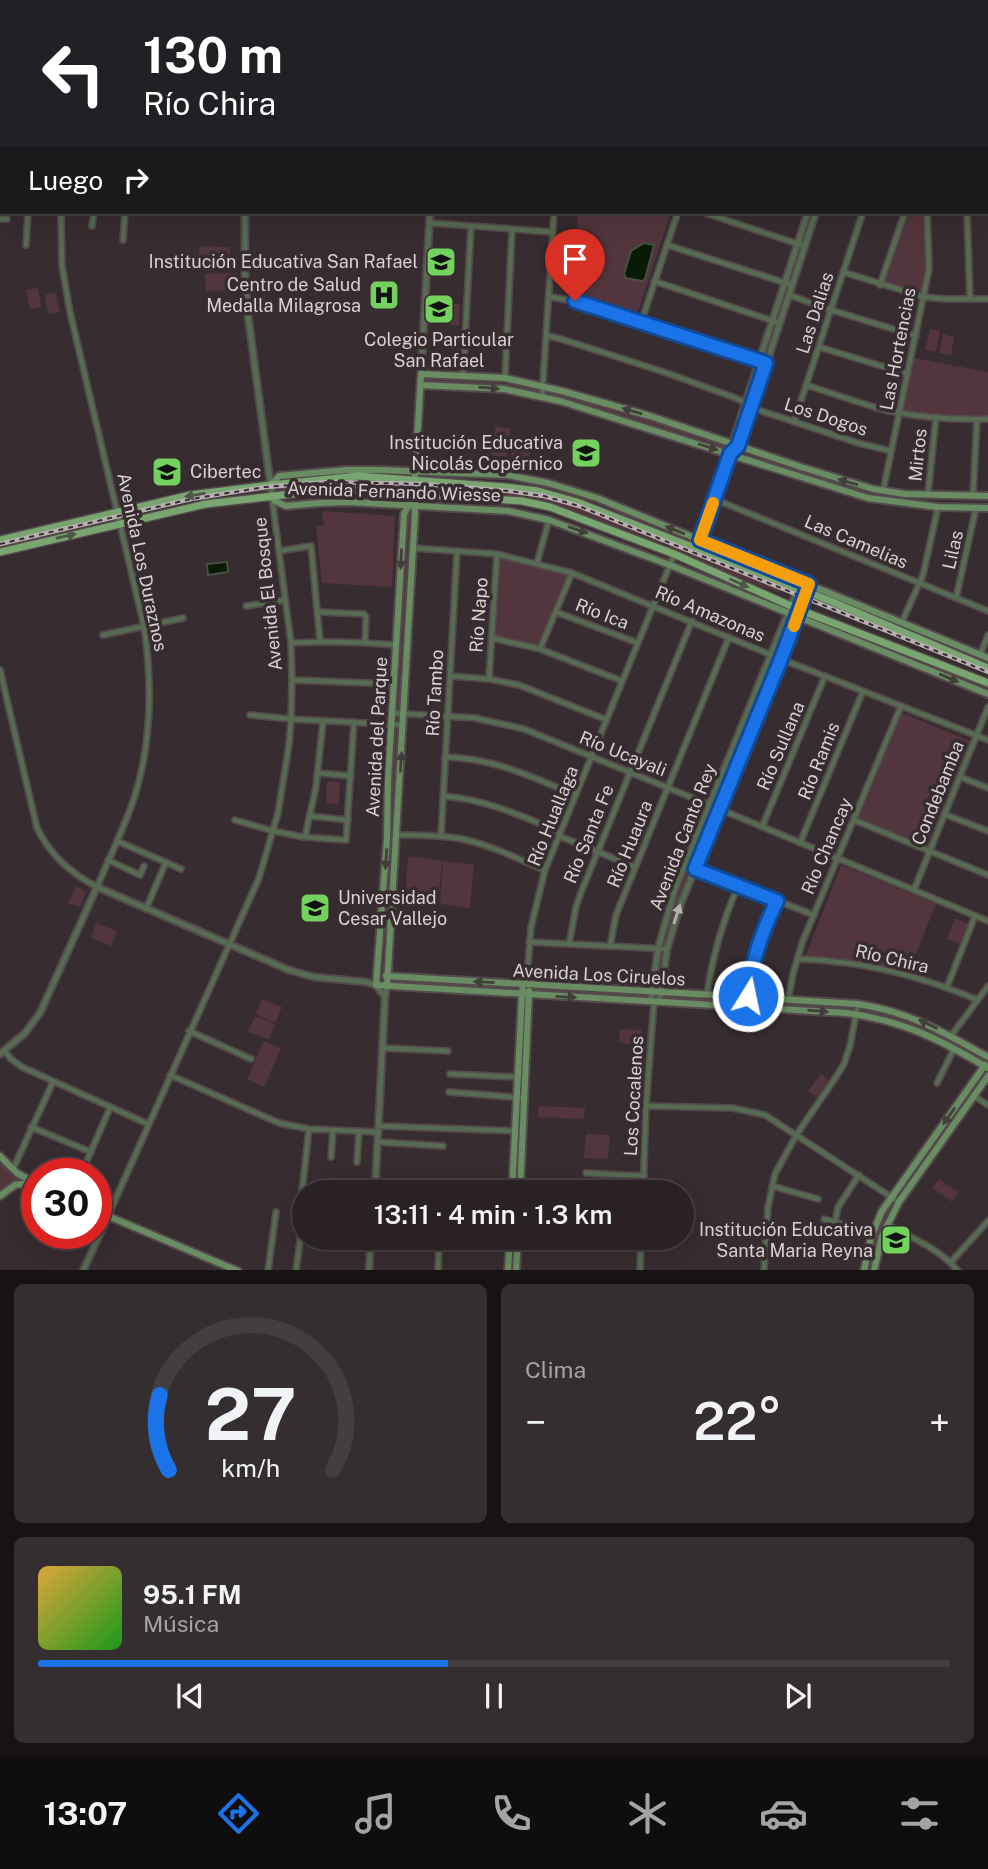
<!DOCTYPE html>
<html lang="es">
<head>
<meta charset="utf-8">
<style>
	:root { --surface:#292123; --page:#352e30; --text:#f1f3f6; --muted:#a5a3a6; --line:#453e41; --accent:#1a73e8 }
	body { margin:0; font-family:"Public Sans",sans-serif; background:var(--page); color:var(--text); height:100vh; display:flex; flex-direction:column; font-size:26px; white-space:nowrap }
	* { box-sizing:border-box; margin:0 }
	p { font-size:23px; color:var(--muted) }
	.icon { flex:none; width:38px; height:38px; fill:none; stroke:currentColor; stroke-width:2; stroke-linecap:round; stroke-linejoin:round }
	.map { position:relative; height:1270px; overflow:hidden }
	.sheet { display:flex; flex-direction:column; gap:14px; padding:14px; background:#171213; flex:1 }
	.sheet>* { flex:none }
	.guide { position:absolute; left:0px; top:0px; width:989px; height:214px; box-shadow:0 7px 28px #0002,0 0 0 2px var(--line); background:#202124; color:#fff; overflow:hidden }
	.speed { position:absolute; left:21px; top:1158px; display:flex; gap:14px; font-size:35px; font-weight:700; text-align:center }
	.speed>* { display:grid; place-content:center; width:91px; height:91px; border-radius:50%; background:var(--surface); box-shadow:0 7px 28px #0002,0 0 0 2px var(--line); line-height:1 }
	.speed .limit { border:10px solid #d22; background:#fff; color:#111 }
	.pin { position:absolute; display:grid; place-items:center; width:60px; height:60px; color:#fff; margin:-72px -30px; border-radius:50% 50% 50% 0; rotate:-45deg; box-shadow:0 0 7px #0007 }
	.pin .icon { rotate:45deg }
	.me { position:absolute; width:77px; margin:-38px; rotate:10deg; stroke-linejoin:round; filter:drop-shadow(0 0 5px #0008) }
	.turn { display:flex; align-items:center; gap:24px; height:147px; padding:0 28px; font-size:32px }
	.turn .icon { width:91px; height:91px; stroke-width:2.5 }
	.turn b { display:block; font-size:49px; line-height:60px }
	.then { display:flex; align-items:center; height:66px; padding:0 28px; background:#0003; gap:14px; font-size:26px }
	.big { font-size:52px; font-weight:600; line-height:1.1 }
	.sheet .widget { flex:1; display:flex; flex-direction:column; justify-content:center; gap:10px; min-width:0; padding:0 24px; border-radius:10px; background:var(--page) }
	.sheet .dial { align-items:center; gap:0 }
	.dial svg { height:182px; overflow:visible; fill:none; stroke:var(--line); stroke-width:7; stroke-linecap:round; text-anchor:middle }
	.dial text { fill:var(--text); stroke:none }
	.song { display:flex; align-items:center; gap:21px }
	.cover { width:84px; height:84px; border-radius:10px; background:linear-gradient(135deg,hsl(40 70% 55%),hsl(120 70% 35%)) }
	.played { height:7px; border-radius:4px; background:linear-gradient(90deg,var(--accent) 45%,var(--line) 45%) }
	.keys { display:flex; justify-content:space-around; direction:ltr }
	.heat { display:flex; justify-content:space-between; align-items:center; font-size:38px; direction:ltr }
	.sheet .tiles { flex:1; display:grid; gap:14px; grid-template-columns:1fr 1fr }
	.widget:last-child { grid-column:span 2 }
	.trip { position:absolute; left:292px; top:1180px; width:402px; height:70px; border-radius:35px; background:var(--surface); box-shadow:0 7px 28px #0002,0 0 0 2px var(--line); font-weight:600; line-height:70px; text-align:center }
	.tabs { display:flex; height:112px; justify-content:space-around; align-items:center; background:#100d0e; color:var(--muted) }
	.tabs .icon { width:49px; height:49px }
	.tabs .selected { color:var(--accent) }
	.tabs b { font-size:32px; color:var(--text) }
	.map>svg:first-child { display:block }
</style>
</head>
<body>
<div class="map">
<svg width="988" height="1271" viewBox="0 0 988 1271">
	<rect width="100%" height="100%" fill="#372c2f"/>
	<g fill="#52353d">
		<path d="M723 0 871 1 873 2H713Z"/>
		<path d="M578 212H671L637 315 573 294Z"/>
		<path d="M907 212H925L927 269 921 294 884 284Z"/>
		<path d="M199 246 230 247V266H198Z"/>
		<path d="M385 254 408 255 407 269 384 268Z"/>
		<path d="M237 273V290L206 291 205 274Z"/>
		<path d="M38 288 41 307 30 309 26 290Z"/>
		<path d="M56 293 60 312 48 314 45 295Z"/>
		<path d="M451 304H460L459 326 450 325Z"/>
		<path d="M930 329 940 331 936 352 925 350Z"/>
		<path d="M943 334 954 337 951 355 939 353Z"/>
		<path d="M914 358 988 372V416L932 414 902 411Z"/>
		<path d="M427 377 540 387 541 389 539 394 426 383 425 378Z"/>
		<path d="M550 388 729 444V446L725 450 548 394V389Z"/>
		<path d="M496 426 511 429 506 458 491 455Z"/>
		<path d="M513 447 531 450 529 460 511 457Z"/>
		<path d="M347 479 411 481 413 490 281 493 280 487Z"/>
		<path d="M419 482 504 489 524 493V497L418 490Z"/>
		<path d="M530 492 576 504 664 540 661 547 529 499 527 493Z"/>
		<path d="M614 508 669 530 666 536 612 512Z"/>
		<path d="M322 511 395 516 392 587 322 583 316 526 324 525Z"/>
		<path d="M406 515H410L403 637H400Z"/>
		<path d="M114 516H116L115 522 0 549V542Z"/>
		<path d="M671 543 781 586 782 590 779 593 669 550Z"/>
		<path d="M497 554 572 573 540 649 492 638Z"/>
		<path d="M805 614 881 646 988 686V693L803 618Z"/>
		<path d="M400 641H403L400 707H396Z"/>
		<path d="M772 659 776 660V663L719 803 716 805 713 802Z"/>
		<path d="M902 713 970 741 927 846 858 819Z"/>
		<path d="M394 732H398L392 842H389Z"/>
		<path d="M327 781 340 782 339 804 326 803Z"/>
		<path d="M710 812 714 814 713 817 679 901 666 945 665 947 662 946 676 892Z"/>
		<path d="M408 856 442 861 438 904 405 902Z"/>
		<path d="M443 861 474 865 470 908 440 904Z"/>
		<path d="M841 865 936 904 908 973 849 960 805 957Z"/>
		<path d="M76 886 86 892 80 907 68 904Z"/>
		<path d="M955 918 968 924 960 944 947 939Z"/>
		<path d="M96 923 117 931 111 946 91 938Z"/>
		<path d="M399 980 516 987V992L398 986Z"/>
		<path d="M535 988 642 994V999L535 993Z"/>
		<path d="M668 995 742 1000V1004L667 1000Z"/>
		<path d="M262 999 282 1007 275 1023 256 1014Z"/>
		<path d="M755 1001 851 1006 850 1010 755 1005Z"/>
		<path d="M866 1007C907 1015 945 1035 981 1056V1059L980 1060C943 1039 907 1022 865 1012Z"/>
		<path d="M255 1016 275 1024 269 1040 248 1032Z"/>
		<path d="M620 1029 642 1030 641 1045 619 1043Z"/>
		<path d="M264 1041 281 1048 264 1087 247 1079Z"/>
		<path d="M982 1072 986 1074 939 1141 936 1139Z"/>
		<path d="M821 1074 830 1081 817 1098 808 1091Z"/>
		<path d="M538 1106 585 1108 584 1119 538 1117Z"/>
		<path d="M586 1134 610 1135 608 1159 584 1158Z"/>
		<path d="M0 1159 24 1179 8 1186 0 1192Z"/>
		<path d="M939 1179 958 1192 952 1202 933 1188Z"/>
		<path d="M891 1203 895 1205C883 1226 873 1246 871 1270L866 1271 873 1239Z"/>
	</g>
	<g fill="#091a06" stroke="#475143" stroke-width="2">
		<path d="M644 243 654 245 645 279 642 281 626 278 624 274 631 251Z"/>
		<path d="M227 562 228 572 208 575 207 564Z"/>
	</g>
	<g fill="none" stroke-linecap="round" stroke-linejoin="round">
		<g stroke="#544a4c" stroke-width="8">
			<g id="minor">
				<path d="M184 0V2"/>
				<path d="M652 0V2"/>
				<path d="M10 2V0"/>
				<path d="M247 2V0"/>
				<path d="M575 2V0"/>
				<path d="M987 67H988"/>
				<path d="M0 104H2"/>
				<path d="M987 147H988"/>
				<path d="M702 212 804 246"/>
				<path d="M967 212 970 299"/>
				<path d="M0 219H7"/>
				<path d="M430 223 553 232"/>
				<path d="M92 226 94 212"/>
				<path d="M123 240 125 212"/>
				<path d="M26 245 28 212"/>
				<path d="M667 245 792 285"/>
				<path d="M843 272 924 297 946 299H988"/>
				<path d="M654 281 779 323"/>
				<path d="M880 285 905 212"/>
				<path d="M789 295 831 310 916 336"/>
				<path d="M550 297 575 301 766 363"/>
				<path d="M641 323 678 212"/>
				<path d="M547 336 558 338 664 372 733 397 745 402 752 408 789 420 858 443 891 451"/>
				<path d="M819 347 908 374"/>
				<path d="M463 376 471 226"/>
				<path d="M505 378 512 230"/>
				<path d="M806 385C832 393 858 403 885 410 917 417 954 420 988 419"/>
				<path d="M542 397 554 212"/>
				<path d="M794 422 863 212"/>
				<path d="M883 491 929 269 927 212"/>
				<path d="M928 494 936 417"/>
				<path d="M973 496 977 420"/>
				<path d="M714 499 988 611"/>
				<path d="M413 548 497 554 572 573 781 659 988 740"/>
				<path d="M279 551 311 546 320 641"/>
				<path d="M537 563 549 520"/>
				<path d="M956 598 976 508"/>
				<path d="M246 606 285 600"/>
				<path d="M318 612 364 614 366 617 365 642"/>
				<path d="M556 612 638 643"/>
				<path d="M902 622 923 575 938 507"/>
				<path d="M103 635 183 618"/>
				<path d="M492 638 540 649 622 681"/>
				<path d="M291 643C326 641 361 642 396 645"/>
				<path d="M540 649 572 573"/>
				<path d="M980 655 988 635"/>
				<path d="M0 670 37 828C50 855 70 873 97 887 110 856 126 825 136 792 152 738 152 681 144 626L70 312 62 266 61 212"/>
				<path d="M450 676 489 679 519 685 607 720"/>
				<path d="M489 679 497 554"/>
				<path d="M292 680 394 684"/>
				<path d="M393 713 475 718 524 729 710 805 988 921"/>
				<path d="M250 715 291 719 403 725"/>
				<path d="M445 757C494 758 531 777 576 795"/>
				<path d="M318 773 351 776"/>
				<path d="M960 777 988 788"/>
				<path d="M443 796C485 799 522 816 560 832"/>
				<path d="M944 814 988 831"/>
				<path d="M309 816 348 820"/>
				<path d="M235 820 273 831 304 837 346 840 354 722"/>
				<path d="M854 820 988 875"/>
				<path d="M762 827 825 676"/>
				<path d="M396 835C418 835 441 835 462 839 491 845 518 859 545 870"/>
				<path d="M441 836 457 551"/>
				<path d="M559 836 635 867"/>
				<path d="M305 837 316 787 323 721"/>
				<path d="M117 841 181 869"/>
				<path d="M800 843 863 691"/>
				<path d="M108 860 140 875 144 866"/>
				<path d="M695 869 814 915"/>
				<path d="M914 890 988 707"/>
				<path d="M146 909 166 862"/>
				<path d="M529 942 667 949"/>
				<path d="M569 944 576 907 580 895 692 621"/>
				<path d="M610 946 616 915 729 637"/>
				<path d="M798 959C863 961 918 975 978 1000"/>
				<path d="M527 977 531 927 545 870 674 555"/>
				<path d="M947 987 975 916"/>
				<path d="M707 995C712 957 723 921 738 886"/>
				<path d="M788 1000 793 974 802 943 901 706"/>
				<path d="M747 1007C750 969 761 935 777 901"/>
				<path d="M189 1031 251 1059"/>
				<path d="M951 1036 988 986"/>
				<path d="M383 1048 448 1051"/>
				<path d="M5 1051 11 1059 22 1067 148 1124"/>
				<path d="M450 1074 518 1077"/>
				<path d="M170 1075 279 1123 309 1129 379 1132"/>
				<path d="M937 1083 954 1049"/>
				<path d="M449 1092 524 1098"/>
				<path d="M974 1096 988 1105"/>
				<path d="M646 1106 733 1108 765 1115 899 1202"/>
				<path d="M379 1126 515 1131"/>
				<path d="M31 1127 91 1152"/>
				<path d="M378 1142 443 1146"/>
				<path d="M331 1157 333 1130"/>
				<path d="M357 1162 359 1131"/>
				<path d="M13 1169 53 1082"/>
				<path d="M586 1173 644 1176"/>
				<path d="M81 1174 110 1108"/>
				<path d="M772 1186 818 1199"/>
				<path d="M643 1192 646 1106 654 1002"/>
				<path d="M301 1200 309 1129"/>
				<path d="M108 1216 259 878 278 813 289 745 291 719 292 680 291 643 272 498"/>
				<path d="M824 1219 873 1233"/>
				<path d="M835 1222 838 1207 859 1175"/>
				<path d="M888 1225C912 1238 940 1249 958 1271"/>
				<path d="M951 1262 988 1221"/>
				<path d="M268 1271 276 1212"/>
				<path d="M296 1271 304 1211"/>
				<path d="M438 1271 439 1237"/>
				<path d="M640 1271 641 1237"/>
				<path d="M764 1271 768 1207 775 1174 797 1134 836 1077 844 1064 850 1046 858 1004"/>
			</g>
		</g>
		<g stroke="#544a4c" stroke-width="9">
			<g id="tertiary">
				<path d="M392 0V2"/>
				<path d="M694 0V2"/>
				<path d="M881 2 883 0"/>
				<path d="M889 2 893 0"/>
				<path d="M0 189H2"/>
				<path d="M245 212V273L248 315 272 496"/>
				<path d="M421 374 430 212"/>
				<path d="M730 454 738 446 752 408 816 212"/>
				<path d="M700 540 730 454 732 444 808 212"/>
				<path d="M654 1002 651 999 658 949 675 889 801 581"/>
				<path d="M654 1002 659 1000 661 992 667 949 681 903 781 659 807 590"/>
				<path d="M0 1054 25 1033 40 1013 97 887 289 970 314 977 366 982 376 985 385 997"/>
				<path d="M375 1192 385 997 387 986"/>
				<path d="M83 1271 108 1216"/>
				<path d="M369 1271 371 1237"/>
			</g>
		</g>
		<g stroke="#544a4c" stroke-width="10">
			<g id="secondary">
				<path d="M421 385 504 389 560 401 868 498 938 507 988 508"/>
				<path d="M271 485 279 476 346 470H379L507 475 548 483 597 498 988 658"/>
				<path d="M414 495 404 514 388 779 387 839 376 985 847 1013C904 1021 939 1039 988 1068"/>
				<path d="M272 496 275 501 286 506 319 503 349 502 508 511 549 520 670 565 988 694"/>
				<path d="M386 976 748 997 858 1004C910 1012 943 1032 988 1057"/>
				<path d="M387 986 415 514 414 493 421 374 505 378 562 391 650 416 801 467 873 489 905 494 988 496"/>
				<path d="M0 1156 17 1173 37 1184"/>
				<path d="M512 1192 522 994 523 984 527 977"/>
				<path d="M520 1192 529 991"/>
				<path d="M0 1196 15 1185 33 1182"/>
				<path d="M96 1211 238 1271"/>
				<path d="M508 1271 510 1237"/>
				<path d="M516 1271 518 1237"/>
				<path d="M864 1271 871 1237 882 1211 985 1065"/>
				<path d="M874 1271 882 1236 899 1202 988 1076"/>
			</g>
		</g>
		<g stroke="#544a4c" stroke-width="10">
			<g id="primary">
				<path d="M977 0 988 1"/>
				<path d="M708 2 712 0"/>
				<path d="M919 2 920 0"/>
				<path d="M0 9H2"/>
				<path d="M0 18H2"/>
				<path d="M987 22H988"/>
				<path d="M0 540 190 495 271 485 358 476 505 487 538 491 577 502 828 600 988 668"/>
				<path d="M0 552 206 504 317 491 365 490 522 501 550 507 674 554 800 610 988 683"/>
			</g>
		</g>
		<use href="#minor" stroke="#566b51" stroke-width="4.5"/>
		<use href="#tertiary" stroke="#566b51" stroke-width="5"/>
		<use href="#secondary" stroke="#6a8c63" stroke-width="6"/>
		<use href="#primary" stroke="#79a570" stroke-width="7"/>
		<g stroke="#b7b0b1" stroke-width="4.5">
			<path id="rail" d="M0 544 191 499 265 487 329 482 421 484 509 491 544 496 579 506 988 672"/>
		</g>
		<use href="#rail" stroke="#372c2f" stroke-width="2" stroke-dasharray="5" stroke-linecap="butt"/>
	</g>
	<defs><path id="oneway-solid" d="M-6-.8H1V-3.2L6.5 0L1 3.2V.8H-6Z" transform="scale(1.75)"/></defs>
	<g fill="#413f39">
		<use href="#oneway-solid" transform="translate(489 388) rotate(5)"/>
		<use href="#oneway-solid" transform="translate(632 411) rotate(-164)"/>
		<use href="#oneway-solid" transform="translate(708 447) rotate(18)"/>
		<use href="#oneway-solid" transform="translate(848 482) rotate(-164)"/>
		<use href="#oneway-solid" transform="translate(578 530) rotate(19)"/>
		<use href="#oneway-solid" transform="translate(675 530) rotate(-158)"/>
		<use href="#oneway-solid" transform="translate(401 559) rotate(93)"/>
		<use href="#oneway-solid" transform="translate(949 678) rotate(23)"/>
		<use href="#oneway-solid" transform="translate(401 762) rotate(-87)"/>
		<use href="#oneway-solid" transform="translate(386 859) rotate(94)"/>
		<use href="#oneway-solid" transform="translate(484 982) rotate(-177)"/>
		<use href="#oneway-solid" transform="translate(566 997) rotate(3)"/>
		<use href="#oneway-solid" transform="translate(818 1011) rotate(5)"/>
		<use href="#oneway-solid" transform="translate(928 1024) rotate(-155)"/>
		<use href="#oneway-solid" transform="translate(949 1116) rotate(125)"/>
	</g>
	<g fill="#4e5646">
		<use href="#oneway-solid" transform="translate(195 495) rotate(170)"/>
		<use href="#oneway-solid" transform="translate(66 536) rotate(-13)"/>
		<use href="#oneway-solid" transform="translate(739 583) rotate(24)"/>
	</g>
	<use fill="#b1b2ab" href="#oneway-solid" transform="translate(677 914) rotate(-72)"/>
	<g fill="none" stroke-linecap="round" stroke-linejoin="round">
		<g stroke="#114b97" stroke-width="18">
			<path id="route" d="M575 301 766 363 738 446 730 454 700 540 809 584 781 659 695 869 777 901C762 931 751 963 748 996"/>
		</g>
		<use href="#route" stroke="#1a73e8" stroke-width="12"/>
		<path stroke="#f59e0b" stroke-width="12" d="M713 503 700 540 809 584 794 626"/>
	</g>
	<defs>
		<g id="school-square" transform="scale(1.575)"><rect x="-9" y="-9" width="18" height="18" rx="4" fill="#72d25d" stroke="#372c2f"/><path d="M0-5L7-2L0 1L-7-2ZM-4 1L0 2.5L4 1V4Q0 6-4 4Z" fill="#111"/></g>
		<g id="hospital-square" transform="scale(1.575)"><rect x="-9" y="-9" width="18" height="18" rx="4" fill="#72d25d" stroke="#372c2f"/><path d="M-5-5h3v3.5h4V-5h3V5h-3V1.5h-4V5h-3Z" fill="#111"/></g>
		<g id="university-square" transform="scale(1.575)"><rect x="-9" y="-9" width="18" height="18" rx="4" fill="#72d25d" stroke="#372c2f"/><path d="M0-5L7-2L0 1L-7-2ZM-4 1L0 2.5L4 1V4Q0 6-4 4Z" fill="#111"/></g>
	</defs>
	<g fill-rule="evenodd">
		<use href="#school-square" x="441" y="262"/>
		<use href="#hospital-square" x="384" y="295"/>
		<use href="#school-square" x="439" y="309"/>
		<use href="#school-square" x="586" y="453"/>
		<use href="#university-square" x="167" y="472"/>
		<use href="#university-square" x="315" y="908"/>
		<use href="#school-square" x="896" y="1240"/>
	</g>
	<g text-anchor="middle" stroke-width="7" stroke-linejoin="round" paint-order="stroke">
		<g font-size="18" fill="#d8d1d2" stroke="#372c2f" text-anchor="end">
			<text x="418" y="268">Institución Educativa San Rafael</text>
			<text x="361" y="291">Centro de Salud<tspan x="361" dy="21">Medalla Milagrosa</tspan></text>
			<text x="439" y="346" text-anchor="middle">Colegio Particular<tspan x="439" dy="21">San Rafael</tspan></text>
			<text x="563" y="449">Institución Educativa<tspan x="563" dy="21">Nicolás Copérnico</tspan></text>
			<text x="190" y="478" text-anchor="start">Cibertec</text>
			<text x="338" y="904" text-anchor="start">Universidad<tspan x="338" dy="21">Cesar Vallejo</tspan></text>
			<text x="873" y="1236">Institución Educativa<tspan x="873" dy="21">Santa Maria Reyna</tspan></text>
		</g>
		<g font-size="18" fill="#d8d1d2" stroke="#372c2f">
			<text transform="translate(815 313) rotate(-72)" y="6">Las Dalias</text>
			<text transform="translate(898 349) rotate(-79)" y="6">Las Hortencias</text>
			<text transform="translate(826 417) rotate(18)" y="6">Los Dogos</text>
			<text transform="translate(918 455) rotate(-84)" y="6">Mirtos</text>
			<text transform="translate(394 492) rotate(2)" y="6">Avenida Fernando Wiesse</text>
			<text transform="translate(856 542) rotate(23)" y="6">Las Camelias</text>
			<text transform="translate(953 550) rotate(-77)" y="6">Lilas</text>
			<text transform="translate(142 562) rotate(78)" y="6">Avenida Los Duraznos</text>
			<text transform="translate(268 594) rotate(-96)" y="6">Avenida El Bosque</text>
			<text transform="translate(602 614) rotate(21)" y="6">Río Ica</text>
			<text transform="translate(710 614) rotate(23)" y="6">Río Amazonas</text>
			<text transform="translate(479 615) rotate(-86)" y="6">Río Napo</text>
			<text transform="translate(435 693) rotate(-87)" y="6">Río Tambo</text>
			<text transform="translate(377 737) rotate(-87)" y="6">Avenida del Parque</text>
			<text transform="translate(781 746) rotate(-67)" y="6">Río Sullana</text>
			<text transform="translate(623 754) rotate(22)" y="6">Río Ucayali</text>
			<text transform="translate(819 761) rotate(-68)" y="6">Río Ramis</text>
			<text transform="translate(938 793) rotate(-68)" y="6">Condebamba</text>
			<text transform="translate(553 816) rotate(-68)" y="6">Río Huallaga</text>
			<text transform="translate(589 834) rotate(-68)" y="6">Río Santa Fe</text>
			<text transform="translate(683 837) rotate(-69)" y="6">Avenida Canto Rey</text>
			<text transform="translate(630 844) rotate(-68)" y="6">Río Huaura</text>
			<text transform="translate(827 846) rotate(-67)" y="6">Río Chancay</text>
			<text transform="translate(892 959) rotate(13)" y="6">Río Chira</text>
			<text transform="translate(599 975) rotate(3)" y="6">Avenida Los Ciruelos</text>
			<text transform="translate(634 1096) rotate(-87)" y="6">Los Cocalenos</text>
		</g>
	</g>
</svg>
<div class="speed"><div class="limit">30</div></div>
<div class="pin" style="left:575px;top:301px;background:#d93025"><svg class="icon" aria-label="arrive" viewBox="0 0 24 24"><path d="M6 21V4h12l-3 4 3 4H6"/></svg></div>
<svg class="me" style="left:748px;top:996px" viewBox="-20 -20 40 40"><circle r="17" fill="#1a73e8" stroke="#fff" stroke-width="3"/><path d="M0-11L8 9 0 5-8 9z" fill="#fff"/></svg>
<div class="trip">13:11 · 4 min · 1.3 km</div>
<div class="guide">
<div class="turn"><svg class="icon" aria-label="left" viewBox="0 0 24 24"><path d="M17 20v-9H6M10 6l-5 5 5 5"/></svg><div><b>130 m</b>Río Chira</div></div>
<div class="then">Luego<svg class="icon" aria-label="right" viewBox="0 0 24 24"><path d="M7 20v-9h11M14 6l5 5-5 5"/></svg></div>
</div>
</div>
<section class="sheet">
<div class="tiles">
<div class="widget dial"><svg viewBox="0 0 100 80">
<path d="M14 69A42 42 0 1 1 86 69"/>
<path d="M14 69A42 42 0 0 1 10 36" stroke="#1a73e8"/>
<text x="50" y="56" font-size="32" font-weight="700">27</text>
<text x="50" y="72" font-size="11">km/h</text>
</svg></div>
<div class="widget"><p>Clima</p>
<div class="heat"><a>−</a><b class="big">22°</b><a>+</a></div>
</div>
<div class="widget">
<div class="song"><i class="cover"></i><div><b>95.1 FM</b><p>Música</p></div></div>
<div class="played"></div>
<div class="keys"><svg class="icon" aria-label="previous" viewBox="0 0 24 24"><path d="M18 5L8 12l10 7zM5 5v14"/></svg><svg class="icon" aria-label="pause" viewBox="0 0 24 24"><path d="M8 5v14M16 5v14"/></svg><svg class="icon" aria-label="next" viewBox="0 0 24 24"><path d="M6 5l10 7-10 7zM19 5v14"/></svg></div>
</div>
</div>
</section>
<nav class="tabs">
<b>13:07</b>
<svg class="icon selected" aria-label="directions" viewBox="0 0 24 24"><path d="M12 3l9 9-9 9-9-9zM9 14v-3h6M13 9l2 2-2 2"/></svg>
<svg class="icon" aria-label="music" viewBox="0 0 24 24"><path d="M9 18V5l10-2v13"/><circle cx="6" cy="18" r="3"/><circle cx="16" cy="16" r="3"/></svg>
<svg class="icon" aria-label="phone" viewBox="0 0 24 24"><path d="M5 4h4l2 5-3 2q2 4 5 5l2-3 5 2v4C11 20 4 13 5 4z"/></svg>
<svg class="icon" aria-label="climate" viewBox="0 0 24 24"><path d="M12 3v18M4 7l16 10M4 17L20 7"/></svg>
<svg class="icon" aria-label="car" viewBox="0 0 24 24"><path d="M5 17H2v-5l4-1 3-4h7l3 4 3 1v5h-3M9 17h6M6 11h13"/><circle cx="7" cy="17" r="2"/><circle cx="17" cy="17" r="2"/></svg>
<svg class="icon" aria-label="filters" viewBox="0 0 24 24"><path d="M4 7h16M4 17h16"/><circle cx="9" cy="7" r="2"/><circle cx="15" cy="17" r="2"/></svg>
</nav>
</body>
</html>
